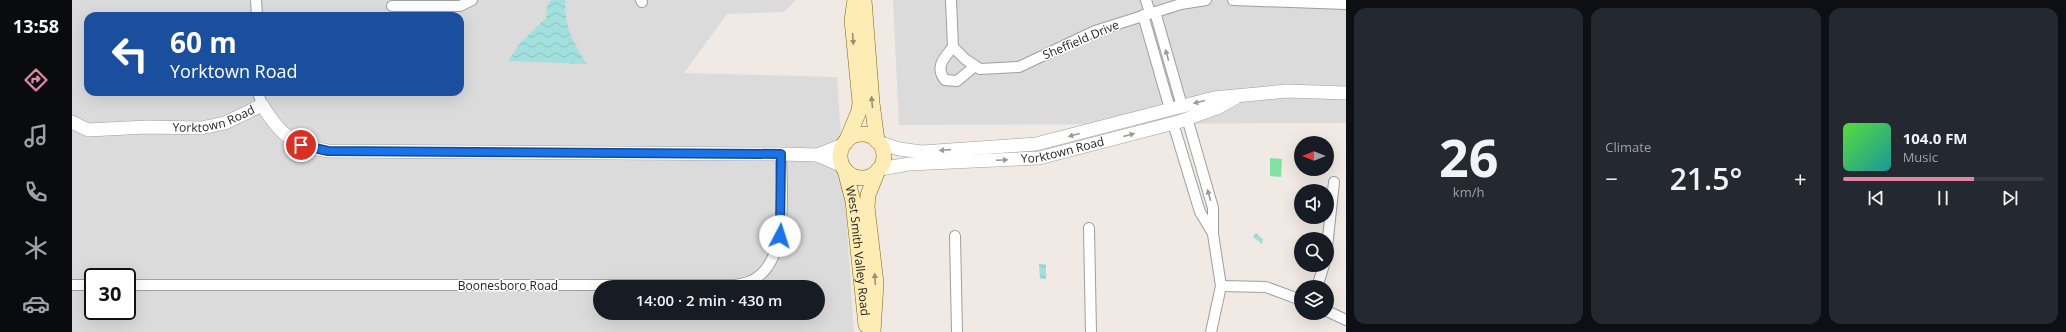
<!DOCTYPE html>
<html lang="en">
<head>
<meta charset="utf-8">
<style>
	:root { --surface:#171b24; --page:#242831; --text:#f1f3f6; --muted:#9ea1a6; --line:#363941; --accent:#e186a0 }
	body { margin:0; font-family:"Open Sans",sans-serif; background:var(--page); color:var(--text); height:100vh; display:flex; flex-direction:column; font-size:15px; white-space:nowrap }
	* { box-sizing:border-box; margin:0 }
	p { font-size:13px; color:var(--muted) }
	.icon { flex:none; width:22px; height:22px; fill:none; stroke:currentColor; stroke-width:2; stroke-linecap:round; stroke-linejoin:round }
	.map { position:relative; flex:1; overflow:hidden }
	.side { display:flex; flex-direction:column; gap:8px; padding:8px; background:#0d0f14; width:720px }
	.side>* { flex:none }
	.hud { position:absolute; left:12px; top:12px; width:380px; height:84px; border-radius:12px; box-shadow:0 4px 16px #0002; background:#1a4fa0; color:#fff; overflow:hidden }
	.needle { width:26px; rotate:270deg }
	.buttons { position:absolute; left:1222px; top:136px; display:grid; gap:8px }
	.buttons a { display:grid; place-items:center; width:40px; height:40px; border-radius:50%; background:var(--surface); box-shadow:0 4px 16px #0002; font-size:20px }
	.speed { position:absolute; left:12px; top:268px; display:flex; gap:8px; font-size:20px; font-weight:700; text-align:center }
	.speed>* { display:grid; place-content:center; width:52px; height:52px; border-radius:50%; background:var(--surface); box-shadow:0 4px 16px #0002; line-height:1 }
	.speed .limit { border:2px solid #111; border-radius:6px; background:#fff; color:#111 }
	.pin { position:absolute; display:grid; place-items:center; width:34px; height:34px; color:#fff; margin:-17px; border:2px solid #fff; border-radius:50%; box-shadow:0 1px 4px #0007 }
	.me { position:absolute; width:44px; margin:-22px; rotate:5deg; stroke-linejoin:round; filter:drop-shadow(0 0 3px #0008) }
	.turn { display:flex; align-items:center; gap:14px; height:84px; padding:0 20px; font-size:18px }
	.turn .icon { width:52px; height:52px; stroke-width:2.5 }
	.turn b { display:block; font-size:28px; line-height:34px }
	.big { font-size:30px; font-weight:600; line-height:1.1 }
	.side .widget { flex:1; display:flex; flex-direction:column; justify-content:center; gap:6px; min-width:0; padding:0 14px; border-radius:12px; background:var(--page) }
	.side .dial { align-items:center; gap:0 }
	.dial b { font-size:52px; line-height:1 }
	.song { display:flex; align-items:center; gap:12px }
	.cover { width:48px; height:48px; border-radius:6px; background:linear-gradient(135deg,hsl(110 70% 55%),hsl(180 70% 35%)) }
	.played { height:4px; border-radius:2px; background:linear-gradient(90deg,var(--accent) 65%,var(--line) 65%) }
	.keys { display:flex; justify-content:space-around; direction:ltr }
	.heat { display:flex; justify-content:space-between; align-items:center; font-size:22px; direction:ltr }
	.side .tiles { flex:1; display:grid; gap:8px; grid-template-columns:repeat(3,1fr) }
	.trip { position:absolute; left:521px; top:280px; width:232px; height:40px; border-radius:20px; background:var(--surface); box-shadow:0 4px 16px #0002; font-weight:600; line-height:40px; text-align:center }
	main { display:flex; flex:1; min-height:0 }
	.tab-bar { display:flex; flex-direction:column; width:72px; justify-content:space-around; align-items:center; background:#090b0e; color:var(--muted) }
	.tab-bar .icon { width:28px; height:28px }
	.tab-bar .on { color:var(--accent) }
	.tab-bar b { font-size:18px; color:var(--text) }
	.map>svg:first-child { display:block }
</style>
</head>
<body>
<main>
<nav class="tab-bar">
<b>13:58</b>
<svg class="icon on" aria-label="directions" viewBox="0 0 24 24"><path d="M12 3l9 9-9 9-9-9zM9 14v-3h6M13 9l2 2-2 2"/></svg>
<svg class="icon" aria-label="music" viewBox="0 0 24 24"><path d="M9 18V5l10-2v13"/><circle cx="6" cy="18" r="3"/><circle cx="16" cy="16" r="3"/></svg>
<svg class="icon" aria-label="phone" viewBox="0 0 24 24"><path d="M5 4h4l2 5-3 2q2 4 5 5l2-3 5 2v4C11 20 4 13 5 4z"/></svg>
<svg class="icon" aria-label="climate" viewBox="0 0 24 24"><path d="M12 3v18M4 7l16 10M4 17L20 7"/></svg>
<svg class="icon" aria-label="car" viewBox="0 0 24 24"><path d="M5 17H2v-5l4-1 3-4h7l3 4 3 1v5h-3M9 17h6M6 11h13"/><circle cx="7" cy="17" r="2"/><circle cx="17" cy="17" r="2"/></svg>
</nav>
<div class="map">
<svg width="1274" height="332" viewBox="0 0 1274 332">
	<defs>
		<pattern id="water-waves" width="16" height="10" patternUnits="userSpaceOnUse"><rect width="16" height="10" fill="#a2e0dd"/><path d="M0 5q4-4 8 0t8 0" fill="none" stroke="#8bc0bd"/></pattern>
	</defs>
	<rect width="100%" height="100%" fill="#f0e9e4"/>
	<g fill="#dcdbdb" fill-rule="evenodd">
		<path d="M0 0H724L712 12 655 14 612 73 765 77 782 332H0ZM16 16H388V92H16ZM21 277H55V311H21ZM528 287H746V313H528Z"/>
		<path d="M821 0H1274V123L827 125Z"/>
	</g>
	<path fill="#7ee3a1" d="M1198 158 1210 159 1209 177 1198 176Z"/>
	<g fill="url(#water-waves)">
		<path d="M479 0H493C493 28 500 41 515 64L436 61 449 42 474 18 475 6Z"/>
		<path d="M1184 233 1191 239 1190 244 1181 237Z"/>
		<path d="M967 264H974V279H968Z"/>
	</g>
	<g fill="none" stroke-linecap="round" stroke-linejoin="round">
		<g stroke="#9f9f9f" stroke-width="12">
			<g id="minor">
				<path d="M184 0 185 16"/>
				<path d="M569 0 570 2"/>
				<path d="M879 0 881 47 893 59 908 69 947 67 1023 31 1109 4 1134 0"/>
				<path d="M1074 0 1078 13"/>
				<path d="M1161 0 1274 4"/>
				<path d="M320 6H388L400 0"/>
				<path d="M1083 12 1110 106"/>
				<path d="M1071 15 1098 109"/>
				<path d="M881 47C873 57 862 67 873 80L885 81 903 66"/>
				<path d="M186 92 190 105"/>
				<path d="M1115 118 1141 208V234L1149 286 1139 332"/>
				<path d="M1101 123 1128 212 1140 232"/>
				<path d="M1017 228 1019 332"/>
				<path d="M883 236 885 332"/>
				<path d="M1255 247 1262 182"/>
				<path d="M0 285H21"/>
				<path d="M55 285H664C669 284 674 283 679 281 719 262 709 189 709 154"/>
				<path d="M1149 286 1194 287 1229 300"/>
				<path d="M1245 287 1252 265"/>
				<path d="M1255 311 1274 320"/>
			</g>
		</g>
		<g stroke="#9f9f9f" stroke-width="14">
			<g id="tertiary">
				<path id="s1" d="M0 122 16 130 75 127 129 128 153 123 190 105C208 135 222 146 256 151L709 154 745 155 771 166"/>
				<path d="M806 142 827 149 850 152 964 144 1142 98 1215 91 1274 93"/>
				<path d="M745 155 771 145"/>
				<path id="s2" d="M808 169 837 164 967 158 1106 122 1145 108 1163 98"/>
			</g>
		</g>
		<g stroke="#7b6700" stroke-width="16">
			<g id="secondary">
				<path d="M792 0 800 103 805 141"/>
				<circle cx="790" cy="156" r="22"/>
				<path d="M774 142 787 111 788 102 780 20 783 0"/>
				<path id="s3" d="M773 170 781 201 794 325"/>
				<path d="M801 332 804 283 795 207 796 195 806 170"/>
			</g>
		</g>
		<use href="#minor" stroke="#fff" stroke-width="10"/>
		<use href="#tertiary" stroke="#fff" stroke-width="13"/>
		<use href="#secondary" stroke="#fdedb5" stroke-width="15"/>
	</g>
	<defs><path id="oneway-solid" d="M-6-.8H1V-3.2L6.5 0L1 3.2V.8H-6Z"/></defs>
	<g fill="#999071">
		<use href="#oneway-solid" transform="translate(781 39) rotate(86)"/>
		<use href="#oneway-solid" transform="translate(800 102) rotate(-95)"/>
		<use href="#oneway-solid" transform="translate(803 279) rotate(-94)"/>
	</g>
	<g fill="#9a9a9a">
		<use href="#oneway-solid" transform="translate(1095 55) rotate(-106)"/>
		<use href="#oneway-solid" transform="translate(1127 102) rotate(166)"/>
		<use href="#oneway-solid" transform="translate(1002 135) rotate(165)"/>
		<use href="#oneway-solid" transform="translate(1057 135) rotate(-15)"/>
		<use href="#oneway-solid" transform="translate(873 150) rotate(176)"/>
		<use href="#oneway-solid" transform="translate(930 160) rotate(-2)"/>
		<use href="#oneway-solid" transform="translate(1137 195) rotate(-106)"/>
	</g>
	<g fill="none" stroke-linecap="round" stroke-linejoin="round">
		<g stroke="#114b97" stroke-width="10">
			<path id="route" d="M229 145 256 151 709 154 708 236"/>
		</g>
		<use href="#route" stroke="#1a73e8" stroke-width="7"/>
	</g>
	<g text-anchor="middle" stroke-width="3" stroke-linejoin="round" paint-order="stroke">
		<g font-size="12" fill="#1e1e1e" stroke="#fff">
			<text transform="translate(1009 40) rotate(-23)" y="4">Sheffield Drive</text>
			<text dy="4" stroke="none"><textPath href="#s1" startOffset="145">Yorktown Road</textPath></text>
			<text dy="4" stroke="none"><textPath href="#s2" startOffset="184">Yorktown Road</textPath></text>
			<text dy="4" stroke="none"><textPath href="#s3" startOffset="82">West Smith Valley Road</textPath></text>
			<text x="436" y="290">Boonesboro Road</text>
		</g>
	</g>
</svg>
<div class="buttons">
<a><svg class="needle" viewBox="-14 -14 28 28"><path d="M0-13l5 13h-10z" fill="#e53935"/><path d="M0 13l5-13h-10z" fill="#9ea1a6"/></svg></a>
<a><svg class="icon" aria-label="sound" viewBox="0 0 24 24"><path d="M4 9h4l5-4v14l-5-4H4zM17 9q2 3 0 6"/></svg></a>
<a><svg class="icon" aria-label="search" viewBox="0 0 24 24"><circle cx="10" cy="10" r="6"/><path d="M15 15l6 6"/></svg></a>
<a><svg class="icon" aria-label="layers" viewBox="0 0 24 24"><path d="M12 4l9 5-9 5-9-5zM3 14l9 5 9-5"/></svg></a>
</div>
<div class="speed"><div class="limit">30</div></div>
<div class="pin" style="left:229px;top:145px;background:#d93025"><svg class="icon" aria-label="arrive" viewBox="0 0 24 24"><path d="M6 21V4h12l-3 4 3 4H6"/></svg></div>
<svg class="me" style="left:708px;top:236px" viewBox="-20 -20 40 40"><circle r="19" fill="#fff"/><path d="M0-13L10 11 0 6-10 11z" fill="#1a73e8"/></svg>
<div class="trip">14:00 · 2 min · 430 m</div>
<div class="hud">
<div class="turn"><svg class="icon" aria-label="left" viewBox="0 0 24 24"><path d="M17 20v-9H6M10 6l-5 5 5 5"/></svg><div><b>60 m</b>Yorktown Road</div></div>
</div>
</div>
<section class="side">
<div class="tiles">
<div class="widget dial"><b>26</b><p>km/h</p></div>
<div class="widget"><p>Climate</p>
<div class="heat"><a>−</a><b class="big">21.5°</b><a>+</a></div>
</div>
<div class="widget">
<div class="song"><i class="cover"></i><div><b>104.0 FM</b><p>Music</p></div></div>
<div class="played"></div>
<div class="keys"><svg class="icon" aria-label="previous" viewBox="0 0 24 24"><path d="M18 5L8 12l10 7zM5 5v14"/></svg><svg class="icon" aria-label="pause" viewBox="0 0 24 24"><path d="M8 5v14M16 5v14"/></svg><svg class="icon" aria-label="next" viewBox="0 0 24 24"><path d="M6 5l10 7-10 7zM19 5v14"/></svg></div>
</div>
</div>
</section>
</main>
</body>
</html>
